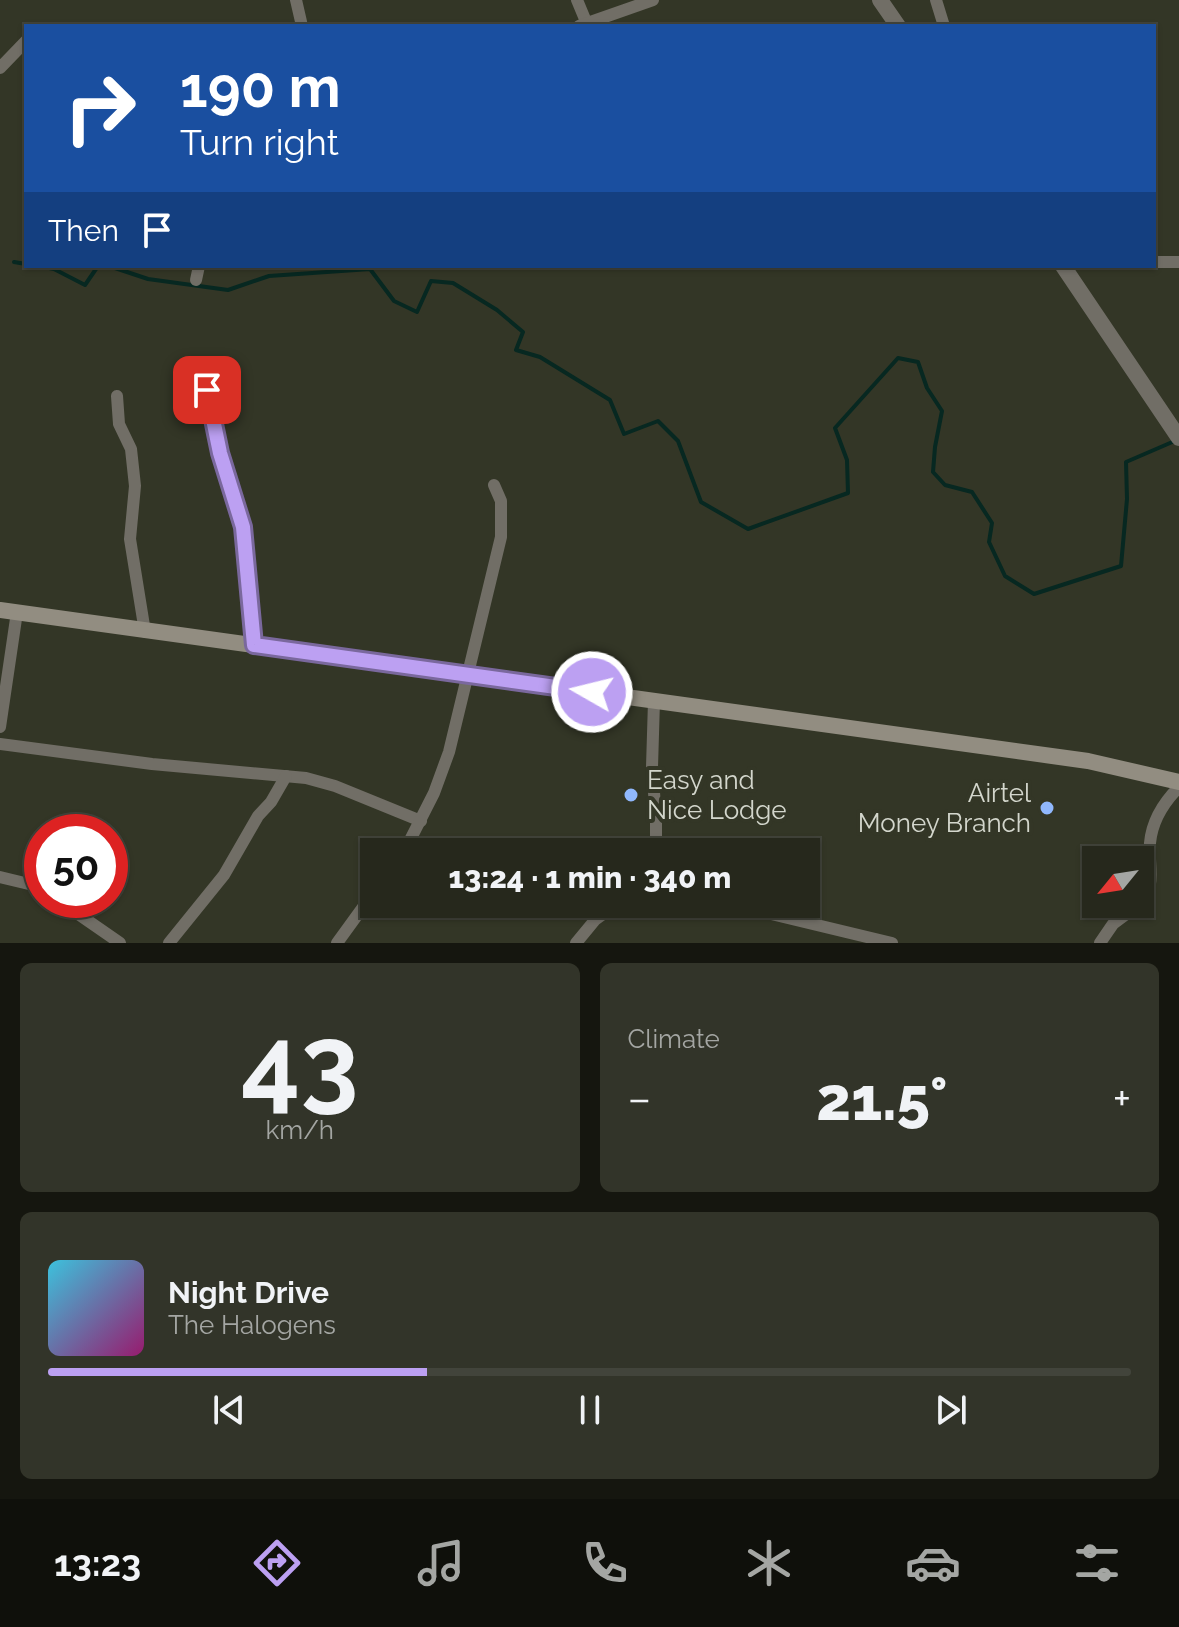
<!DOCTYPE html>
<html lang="en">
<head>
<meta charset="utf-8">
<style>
	:root { --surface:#26281c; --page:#323429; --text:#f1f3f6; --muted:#a4a6a3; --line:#42443b; --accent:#bca0f2 }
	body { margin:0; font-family:Raleway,sans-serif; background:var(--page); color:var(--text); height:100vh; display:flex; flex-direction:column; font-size:30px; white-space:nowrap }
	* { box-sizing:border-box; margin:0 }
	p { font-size:26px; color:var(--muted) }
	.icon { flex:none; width:44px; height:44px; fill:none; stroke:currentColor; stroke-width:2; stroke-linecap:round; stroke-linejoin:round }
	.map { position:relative; height:943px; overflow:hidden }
	.panel { display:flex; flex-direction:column; gap:20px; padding:20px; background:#15160f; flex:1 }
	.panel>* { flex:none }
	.hud { position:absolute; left:24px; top:24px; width:1132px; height:244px; border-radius:0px; box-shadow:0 2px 6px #0004,0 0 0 2px var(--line); background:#1a4fa0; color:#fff; overflow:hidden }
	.needle { width:52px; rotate:240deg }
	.tools { position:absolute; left:1082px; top:846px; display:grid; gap:16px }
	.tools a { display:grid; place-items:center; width:72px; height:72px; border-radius:0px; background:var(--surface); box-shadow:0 2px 6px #0004,0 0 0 2px var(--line); font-size:40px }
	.speed { position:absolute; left:24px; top:814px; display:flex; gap:16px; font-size:40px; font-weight:700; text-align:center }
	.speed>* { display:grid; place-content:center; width:104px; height:104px; border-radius:50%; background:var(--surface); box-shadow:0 2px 6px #0004,0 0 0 2px var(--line); line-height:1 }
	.speed .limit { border:12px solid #d22; background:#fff; color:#111 }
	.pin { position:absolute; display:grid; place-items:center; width:68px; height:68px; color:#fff; margin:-34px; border-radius:16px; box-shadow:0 4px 12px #0006 }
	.me { position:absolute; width:88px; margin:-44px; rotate:278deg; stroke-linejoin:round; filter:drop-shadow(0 0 6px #0008) }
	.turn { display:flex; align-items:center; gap:28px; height:168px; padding:0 24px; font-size:36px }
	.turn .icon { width:104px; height:104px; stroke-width:2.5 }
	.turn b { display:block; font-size:56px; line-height:68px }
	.then { display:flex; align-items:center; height:76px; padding:0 24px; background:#0003; gap:16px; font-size:30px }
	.big { font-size:60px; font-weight:800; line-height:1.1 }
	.panel .widget { flex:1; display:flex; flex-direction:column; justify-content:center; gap:12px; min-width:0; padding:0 28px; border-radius:12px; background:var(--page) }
	.panel .dial { align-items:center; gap:0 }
	.dial b { font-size:104px; line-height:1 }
	.song { display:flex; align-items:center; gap:24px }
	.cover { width:96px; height:96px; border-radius:12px; background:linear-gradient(135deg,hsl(190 70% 55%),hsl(320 70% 35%)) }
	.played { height:8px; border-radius:4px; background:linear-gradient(90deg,var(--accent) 35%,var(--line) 35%) }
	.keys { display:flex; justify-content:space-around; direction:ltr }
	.heat { display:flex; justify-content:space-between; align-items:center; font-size:44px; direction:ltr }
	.panel .tiles { flex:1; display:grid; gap:20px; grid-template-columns:1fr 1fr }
	.widget:last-child { grid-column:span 2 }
	.trip { position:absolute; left:360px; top:838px; width:460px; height:80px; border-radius:0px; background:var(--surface); box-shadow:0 2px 6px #0004,0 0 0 2px var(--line); font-weight:800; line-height:80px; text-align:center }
	.dock { display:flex; height:128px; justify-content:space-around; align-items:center; background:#0f100b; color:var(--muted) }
	.dock .icon { width:56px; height:56px }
	.dock .current { color:var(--accent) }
	.dock b { font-size:36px; color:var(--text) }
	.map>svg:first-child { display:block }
</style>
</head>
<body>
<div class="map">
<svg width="1179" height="943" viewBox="0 0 1179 943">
	<rect width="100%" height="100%" fill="#333626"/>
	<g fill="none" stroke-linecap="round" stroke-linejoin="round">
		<g stroke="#072821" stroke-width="4">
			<path d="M14 262 26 264"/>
			<path d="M39 266 54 269 85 285 98 266"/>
			<path d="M109 266 148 279 228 290 269 276 370 269 394 301 417 312 431 281 453 283 497 310 523 332 516 350 540 357 610 400 624 434 658 421 678 441 701 502 748 529 848 493 847 460 835 428 898 358 918 362 927 388 942 411 935 447 933 472 945 485 972 492 992 523 989 542 1005 576 1034 594 1121 566 1127 499 1126 462 1177 440"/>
		</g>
		<g stroke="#716e66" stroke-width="12">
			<path d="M296 0 302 26"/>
			<path d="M577 0 587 24"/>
			<path d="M936 0 944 26"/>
			<path d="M579 26 653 0"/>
			<path d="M0 68 26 41"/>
			<path d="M1154 262H1179"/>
			<path d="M196 280 199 266"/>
			<path d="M207 390 220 453 243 527 254 645"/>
			<path d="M117 396 119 424 131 449 135 486 130 539 145 632"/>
			<path d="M654 701 652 767 656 818V852"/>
			<path d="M0 727 17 612"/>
			<path d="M0 744 152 764 306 778 335 786 421 821"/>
			<path d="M404 852 434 793 449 752 501 537V501L494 485"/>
			<path d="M0 877 33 885 42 890"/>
			<path d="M58 900 120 943"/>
			<path d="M672 904 681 908 767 913 892 943"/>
			<path d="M1140 904C1157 889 1148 863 1150 843 1152 821 1164 802 1179 787"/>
			<path d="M169 943 224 875 258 816 271 802 286 776"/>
			<path d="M337 943 374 892"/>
			<path d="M576 943 595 920 617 904"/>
			<path d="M1100 943 1113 924 1140 904"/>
		</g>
		<g stroke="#716e66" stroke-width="16">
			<path d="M880 0 898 26"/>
			<path d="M1063 266 1179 438"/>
		</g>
		<path stroke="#928d81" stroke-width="16" d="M0 610 1088 761 1179 782"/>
	</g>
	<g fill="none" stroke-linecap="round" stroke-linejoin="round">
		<g stroke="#7a689d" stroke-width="20">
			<path id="route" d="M207 390 220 453 243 527 254 645 592 692"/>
		</g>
		<use href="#route" stroke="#bca0f2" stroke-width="14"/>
	</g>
	<g fill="#90b8fd" stroke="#333626" stroke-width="3">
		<circle cx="631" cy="795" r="8"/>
		<circle cx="1047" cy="808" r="8"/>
	</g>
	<g text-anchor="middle" stroke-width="8" stroke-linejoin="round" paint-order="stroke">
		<g font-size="26" fill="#d3d6cc" stroke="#333626" text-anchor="start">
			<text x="647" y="789">Easy and<tspan x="647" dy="30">Nice Lodge</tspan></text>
			<text x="1031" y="802" text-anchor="end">Airtel<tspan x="1031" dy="30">Money Branch</tspan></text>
		</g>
	</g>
</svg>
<div class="tools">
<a><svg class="needle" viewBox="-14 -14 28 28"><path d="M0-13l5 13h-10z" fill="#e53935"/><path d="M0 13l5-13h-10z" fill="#a4a6a3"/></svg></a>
</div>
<div class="speed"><div class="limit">50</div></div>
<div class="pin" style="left:207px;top:390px;background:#d93025"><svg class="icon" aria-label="arrive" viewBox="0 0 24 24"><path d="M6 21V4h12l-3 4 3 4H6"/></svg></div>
<svg class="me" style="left:592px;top:692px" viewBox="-20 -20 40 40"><circle r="17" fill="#bca0f2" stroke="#fff" stroke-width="3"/><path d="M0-11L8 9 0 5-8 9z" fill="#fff"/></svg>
<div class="trip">13:24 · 1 min · 340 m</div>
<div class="hud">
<div class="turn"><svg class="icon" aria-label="right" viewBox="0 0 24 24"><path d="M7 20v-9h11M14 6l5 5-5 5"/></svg><div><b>190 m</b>Turn right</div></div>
<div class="then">Then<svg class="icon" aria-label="arrive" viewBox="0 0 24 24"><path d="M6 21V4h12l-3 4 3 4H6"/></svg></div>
</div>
</div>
<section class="panel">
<div class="tiles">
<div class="widget dial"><b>43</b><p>km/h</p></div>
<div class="widget"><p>Climate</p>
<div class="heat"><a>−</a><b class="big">21.5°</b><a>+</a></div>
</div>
<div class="widget">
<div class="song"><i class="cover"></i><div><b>Night Drive</b><p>The Halogens</p></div></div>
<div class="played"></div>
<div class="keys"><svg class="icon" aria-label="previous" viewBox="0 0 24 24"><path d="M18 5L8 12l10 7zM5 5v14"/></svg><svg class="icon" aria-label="pause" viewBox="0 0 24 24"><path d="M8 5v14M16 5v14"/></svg><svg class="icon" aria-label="next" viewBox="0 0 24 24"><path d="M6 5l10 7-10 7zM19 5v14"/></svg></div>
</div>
</div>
</section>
<nav class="dock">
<b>13:23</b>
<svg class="icon current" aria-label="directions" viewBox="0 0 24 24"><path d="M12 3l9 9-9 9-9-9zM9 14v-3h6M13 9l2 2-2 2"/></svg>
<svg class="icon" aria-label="music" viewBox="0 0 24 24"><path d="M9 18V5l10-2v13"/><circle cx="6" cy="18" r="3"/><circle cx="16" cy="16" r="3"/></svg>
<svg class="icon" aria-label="phone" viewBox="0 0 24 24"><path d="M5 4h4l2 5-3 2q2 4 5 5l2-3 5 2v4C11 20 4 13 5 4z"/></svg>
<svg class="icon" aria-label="climate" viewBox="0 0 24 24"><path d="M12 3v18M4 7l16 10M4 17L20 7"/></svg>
<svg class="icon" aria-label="car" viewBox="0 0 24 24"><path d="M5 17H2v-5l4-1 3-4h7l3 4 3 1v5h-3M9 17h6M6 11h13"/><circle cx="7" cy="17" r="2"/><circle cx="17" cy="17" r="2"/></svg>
<svg class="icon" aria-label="filters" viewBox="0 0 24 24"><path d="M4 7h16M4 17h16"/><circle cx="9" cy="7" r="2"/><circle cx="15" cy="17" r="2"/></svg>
</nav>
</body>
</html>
